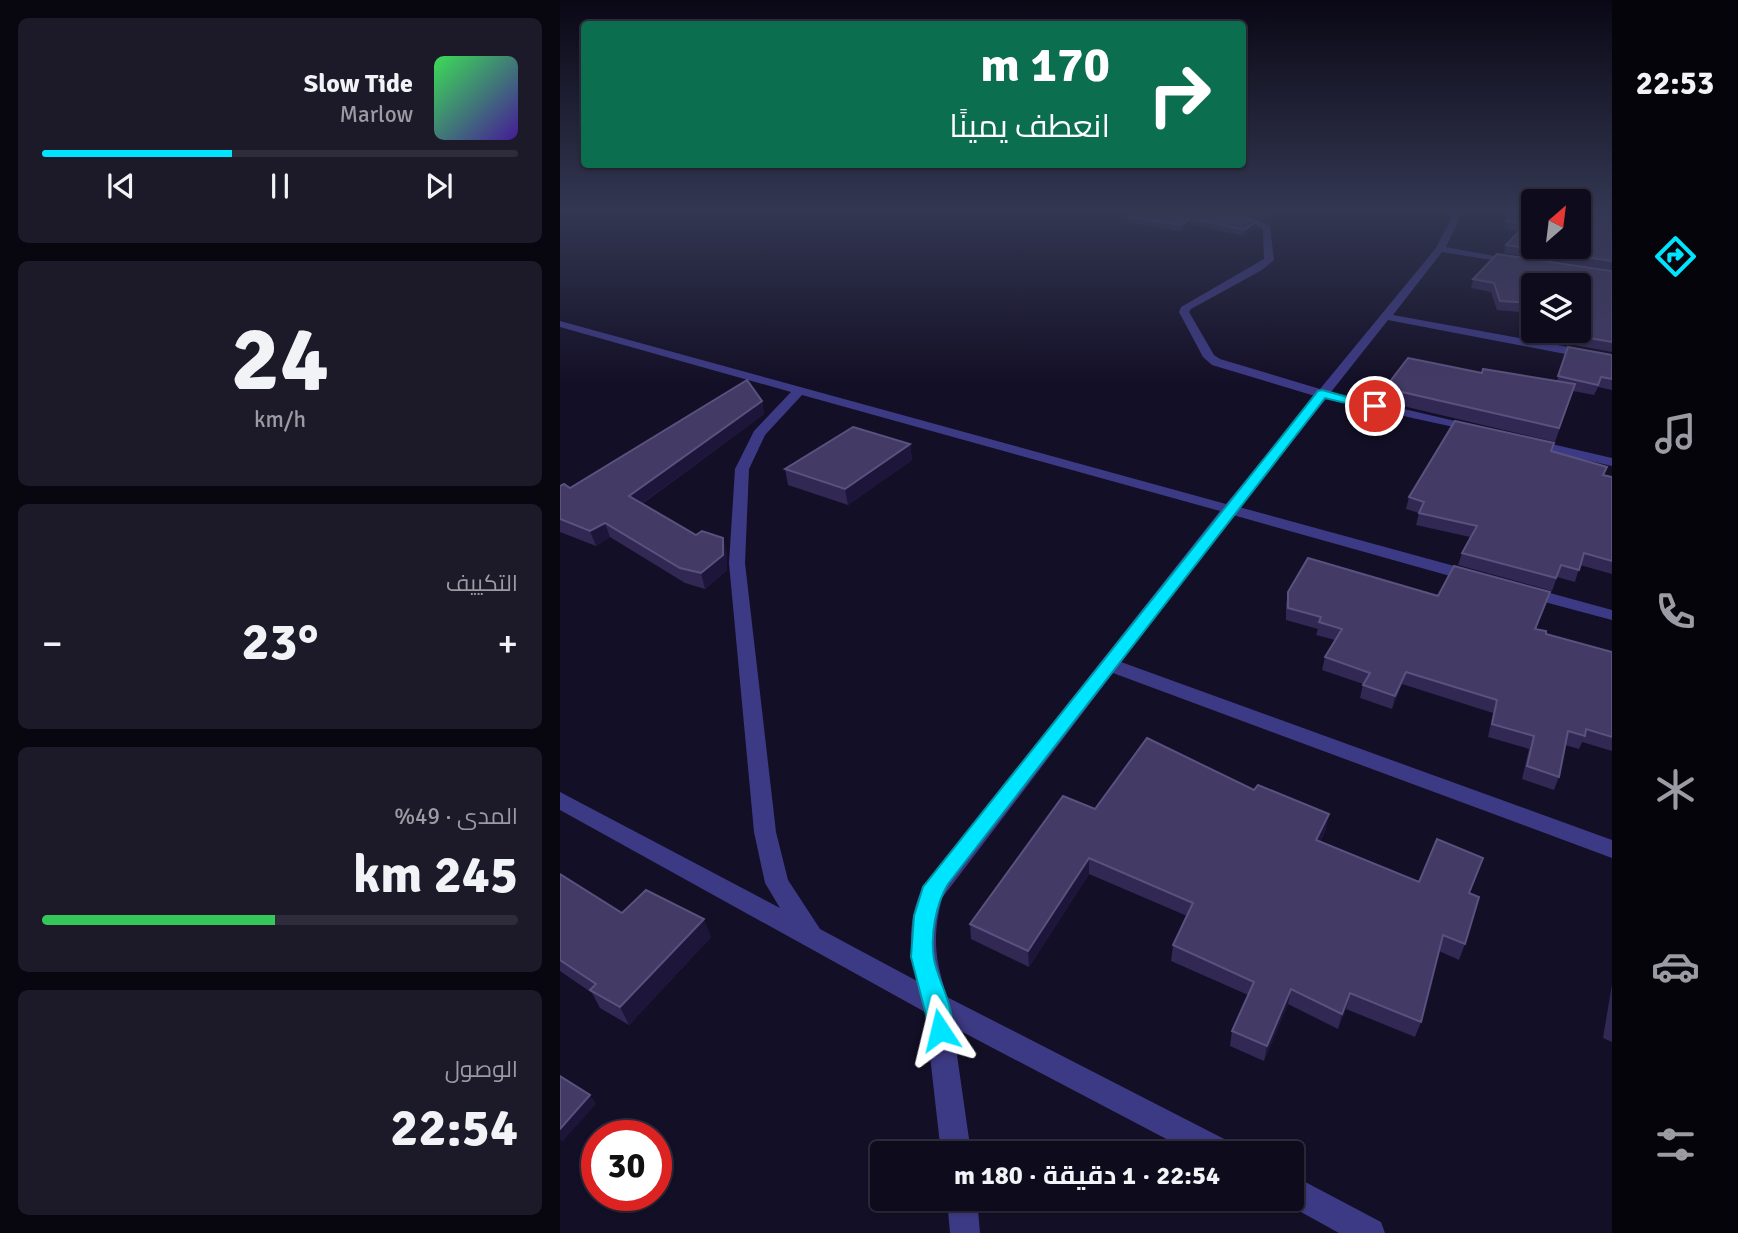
<!DOCTYPE html>
<html lang="ar">
<head>
<meta charset="utf-8">
<style>
	:root { --surface:#0e0b1c; --page:#1c1929; --text:#f1f3f6; --muted:#9b9ba3; --line:#2e2b3b; --accent:#00e5ff }
	body { margin:0; font-family:Signika,Cairo,sans-serif; background:var(--page); color:var(--text); direction:rtl; height:100vh; display:flex; flex-direction:column; font-size:26px; white-space:nowrap }
	* { box-sizing:border-box; margin:0 }
	p { font-size:23px; color:var(--muted) }
	.icon { flex:none; width:38px; height:38px; fill:none; stroke:currentColor; stroke-width:2; stroke-linecap:round; stroke-linejoin:round }
	.map { position:relative; flex:1; overflow:hidden; direction:ltr }
	.drawer { display:flex; flex-direction:column; gap:18px; padding:18px; background:#08060f; width:560px }
	.drawer>* { flex:none }
	.banner { position:absolute; left:21px; top:21px; width:665px; height:147px; border-radius:7px; box-shadow:0 2px 5px #0004,0 0 0 2px var(--line); direction:rtl; background:#0b6e4f; color:#fff; overflow:hidden }
	.needle { width:46px; rotate:28deg }
	.tools { position:absolute; left:961px; top:189px; display:grid; gap:14px }
	.tools a { display:grid; place-items:center; width:70px; height:70px; border-radius:7px; background:var(--surface); box-shadow:0 2px 5px #0004,0 0 0 2px var(--line); font-size:35px }
	.speed { position:absolute; left:21px; top:1120px; display:flex; gap:14px; font-size:35px; font-weight:700; text-align:center }
	.speed>* { display:grid; place-content:center; width:91px; height:91px; border-radius:50%; background:var(--surface); box-shadow:0 2px 5px #0004,0 0 0 2px var(--line); line-height:1 }
	.speed .limit { border:10px solid #d22; background:#fff; color:#111 }
	.pin { position:absolute; display:grid; place-items:center; width:60px; height:60px; color:#fff; margin:-30px; border:4px solid #fff; border-radius:50%; box-shadow:0 2px 7px #0007 }
	.me { position:absolute; width:77px; margin:-38px; rotate:350deg; stroke-linejoin:round; filter:drop-shadow(0 0 5px #0008) }
	.turn { display:flex; align-items:center; gap:24px; height:147px; padding:0 21px; font-size:32px }
	.turn .icon { width:91px; height:91px; stroke-width:2.5 }
	.turn b { display:block; font-size:49px; line-height:60px }
	.big { font-size:52px; font-weight:700; line-height:1.1 }
	.drawer .widget { flex:1; display:flex; flex-direction:column; justify-content:center; gap:10px; min-width:0; padding:0 24px; border-radius:10px; background:var(--page) }
	.drawer .dial { align-items:center; gap:0 }
	.dial b { font-size:91px; line-height:1 }
	.song { display:flex; align-items:center; gap:21px }
	.cover { width:84px; height:84px; border-radius:10px; background:linear-gradient(135deg,hsl(130 70% 55%),hsl(260 70% 35%)) }
	.played { height:7px; border-radius:4px; background:linear-gradient(90deg,var(--accent) 40%,var(--line) 40%) }
	.keys { display:flex; justify-content:space-around; direction:ltr }
	.heat { display:flex; justify-content:space-between; align-items:center; font-size:38px; direction:ltr }
	.charge { height:10px; border-radius:5px; background:linear-gradient(90deg,#34c759 49%,var(--line) 0) }
	.trip { position:absolute; left:310px; top:1141px; width:434px; height:70px; border-radius:7px; background:var(--surface); box-shadow:0 2px 5px #0004,0 0 0 2px var(--line); font-weight:700; line-height:70px; text-align:center; direction:rtl }
	main { display:flex; flex:1; min-height:0 }
	.menu { display:flex; flex-direction:column; width:126px; justify-content:space-around; align-items:center; background:#06040b; color:var(--muted) }
	.menu .icon { width:49px; height:49px }
	.menu .current { color:var(--accent) }
	.menu b { font-size:32px; color:var(--text) }
	.map>svg:first-child { display:block }
</style>
</head>
<body>
<main>
<nav class="menu">
<b>22:53</b>
<svg class="icon current" aria-label="directions" viewBox="0 0 24 24"><path d="M12 3l9 9-9 9-9-9zM9 14v-3h6M13 9l2 2-2 2"/></svg>
<svg class="icon" aria-label="music" viewBox="0 0 24 24"><path d="M9 18V5l10-2v13"/><circle cx="6" cy="18" r="3"/><circle cx="16" cy="16" r="3"/></svg>
<svg class="icon" aria-label="phone" viewBox="0 0 24 24"><path d="M5 4h4l2 5-3 2q2 4 5 5l2-3 5 2v4C11 20 4 13 5 4z"/></svg>
<svg class="icon" aria-label="climate" viewBox="0 0 24 24"><path d="M12 3v18M4 7l16 10M4 17L20 7"/></svg>
<svg class="icon" aria-label="car" viewBox="0 0 24 24"><path d="M5 17H2v-5l4-1 3-4h7l3 4 3 1v5h-3M9 17h6M6 11h13"/><circle cx="7" cy="17" r="2"/><circle cx="17" cy="17" r="2"/></svg>
<svg class="icon" aria-label="filters" viewBox="0 0 24 24"><path d="M4 7h16M4 17h16"/><circle cx="9" cy="7" r="2"/><circle cx="15" cy="17" r="2"/></svg>
</nav>
<div class="map">
<svg width="1052" height="1233" viewBox="0 0 1052 1233">
	<rect width="100%" height="100%" fill="#130f26"/>
	<g fill="none" stroke-linecap="round" stroke-linejoin="round">
		<g fill="#3d3a85" fill-rule="evenodd">
			<path d="M651 211C671 211 692 216 710 226L714 260 702 270 631 309 629 312 654 355 660 359 760 389 876 248 895 211H903L886 247 961 261 956 264 882 252 833 315 1052 355V363L828 320 771 392 921 427V433L766 399 679 507 920 573 922 577 920 581H908L673 515 561 662 1052 840V858L553 673 382 898C372 939 375 958 387 997L672 1143 677 1153H633L393 1027 411 1153H381L365 1012 0 810V792L220 908 205 883 194 832 169 563 175 469 194 431 231 392 0 327V321L666 504 755 396 652 365 643 357 619 312 621 307 704 259 703 229 692 223ZM242 395 660 511 363 887C348 916 348 951 357 981L260 929 228 880 216 832 185 563 189 469 205 435Z"/>
			<path d="M970 439 1052 458V466L965 446V440Z"/>
			<path d="M968 587 1052 610V620L962 596 960 592Z"/>
			<path d="M732 1175 821 1222 825 1233H779L721 1201 732 1199Z"/>
			<path d="M387 1199H417L420 1233H390Z"/>
		</g>
	</g>
	<g fill="#312854">
		<path d="M571 211H660L696 222 695 228 684 236 630 224 620 231 568 223V217L576 212Z"/>
		<path d="M675 211H719L705 221Z"/>
		<path d="M1021 211H1052V216Z"/>
		<path d="M1020 213 1052 218V270L944 253 946 245 959 231 944 229 946 221Z"/>
		<path d="M1052 271V352L1009 344 1013 331H1018V285H973V313L937 310 931 292 911 288 913 279Z"/>
		<path d="M1008 347 1052 355V390L1038 387 1034 395 1013 391 995 442 822 401 825 388 922 373 997 381Z"/>
		<path d="M202 401 204 414 82 504 167 553V570L145 589 125 583 50 537 36 546 0 532V486L10 488Z"/>
		<path d="M350 444 352 460 288 505 228 485 225 469Z"/>
		<path d="M991 452 1044 475 1052 477V574L1020 565 1015 582 997 577 992 591 898 565 902 553 910 537 856 525 859 513 846 509 849 497Z"/>
		<path d="M728 592 878 596 990 592 976 629 986 634 1052 652V751L1022 742 1019 749 1005 745 999 777 994 790 962 779 969 749 928 737 933 713 842 684 832 709 800 698 803 684 762 670 765 657 775 640 756 635 758 629 726 620V604Z"/>
		<path d="M535 809 766 829 760 842 859 882 909 893 905 944 899 960 879 951 861 1022 855 1037 786 1009 778 1029 728 1004 704 1061 670 1046 672 1031 688 995 611 961 613 945 627 916 529 874 469 967 411 939 410 924Z"/>
		<path d="M0 874 62 913 151 937 69 1025 40 1008 32 993 0 971Z"/>
		<path d="M1052 984V1042L1043 1038Z"/>
	</g>
	<g fill="#1d163a">
		<path d="M712 211H719L705 221 706 215Z"/>
		<path d="M631 218 630 224 620 231 621 225Z"/>
		<path d="M696 222 695 228 684 236V230Z"/>
		<path d="M202 401 204 414 73 510 69 496Z"/>
		<path d="M350 444 352 460 288 505 285 489Z"/>
		<path d="M45 523 50 537 36 546 30 531Z"/>
		<path d="M163 538 167 553V570L145 589 141 573Z"/>
		<path d="M846 672 842 684 832 709 835 696Z"/>
		<path d="M769 814 766 829 753 856 756 840Z"/>
		<path d="M529 858V874L469 967 468 951Z"/>
		<path d="M144 919 151 937 69 1025 60 1007Z"/>
		<path d="M731 989 728 1004 704 1061 707 1046Z"/>
		<path d="M790 993 786 1009 778 1029 782 1014Z"/>
		<path d="M30 1095 36 1104 2 1142 0 1139V1129Z"/>
	</g>
	<g fill="#433a66" stroke="#5a527e" stroke-width="2">
		<path d="M577 211H660L696 222 684 230 631 218 621 225 568 217Z"/>
		<path d="M693 211H712L706 215Z"/>
		<path d="M954 211H973V247H1018V211L1020 213 1052 218V261L946 245 966 224 946 221Z"/>
		<path d="M937 254 1052 271V342L1012 335 1013 331H1018V314L1021 307H1018V285H973V303L940 301 934 283 913 279Z"/>
		<path d="M1008 347 1052 355V379L1041 377 1038 385 998 376Z"/>
		<path d="M848 358 922 373 923 369 1015 384 999 428 825 388Z"/>
		<path d="M187 380 202 401 69 496 136 535 142 531 163 538V555L141 573 120 568 45 523 30 531 0 519V486L4 484 10 488Z"/>
		<path d="M895 421 994 443 991 451 1047 467 1043 475 1052 477V561L1024 553 1019 570 1001 565 996 578 902 553 917 526 859 513 864 502 849 497Z"/>
		<path d="M293 427 350 444 285 489 225 469Z"/>
		<path d="M748 558 878 596 894 566 990 592 975 629 986 631V634L1052 652V737L1026 729 1025 736 1008 731 999 777 967 766 974 736 932 724 937 700 846 672 835 696 803 685 810 673 765 657 782 629 759 622 761 617 728 608V592Z"/>
		<path d="M587 738 694 790 698 785 769 814 756 840 859 882 877 839 923 858 909 893 919 897 905 944 883 935 861 1022 790 993 782 1014 731 989 707 1046 672 1031 694 982 613 945 633 903 529 858 468 951 410 924 503 796 535 809Z"/>
		<path d="M0 874 62 913 86 890 144 919 60 1007 30 990 36 984 0 960Z"/>
		<path d="M0 1076 30 1095 0 1129Z"/>
	</g>
	<linearGradient id="sky" x2="0" y2="1"><stop stop-color="#0a0815"/><stop offset="0.55" stop-color="#333752"/><stop offset="1" stop-color="#333752" stop-opacity="0"/></linearGradient>
	<rect width="1052" height="383" fill="url(#sky)"/>
	<path fill="#00e5ff" stroke="#0095a6" stroke-width="2" d="M762 390 820 406 815 410 765 398 388 884C376 904 370 935 374 959 378 983 400 1014 389 1038L380 1042 372 1038 351 957 354 916 363 887 758 391Z"/>
</svg>
<div class="tools">
<a><svg class="needle" viewBox="-14 -14 28 28"><path d="M0-13l5 13h-10z" fill="#e53935"/><path d="M0 13l5-13h-10z" fill="#9b9ba3"/></svg></a>
<a><svg class="icon" aria-label="layers" viewBox="0 0 24 24"><path d="M12 4l9 5-9 5-9-5zM3 14l9 5 9-5"/></svg></a>
</div>
<div class="speed"><div class="limit">30</div></div>
<div class="pin" style="left:815px;top:406px;background:#d93025"><svg class="icon" aria-label="arrive" viewBox="0 0 24 24"><path d="M6 21V4h12l-3 4 3 4H6"/></svg></div>
<svg class="me" style="left:380px;top:1030px" viewBox="-20 -20 40 40"><path d="M0-17L14 15 0 8-14 15z" fill="#00e5ff" stroke="#fff" stroke-width="4"/></svg>
<div class="trip">22:54 · 1 دقيقة · 180 m</div>
<div class="banner">
<div class="turn"><svg class="icon" aria-label="right" viewBox="0 0 24 24"><path d="M7 20v-9h11M14 6l5 5-5 5"/></svg><div><b>170 m</b>انعطف يمينًا</div></div>
</div>
</div>
<section class="drawer">
<div class="widget">
<div class="song"><i class="cover"></i><div><b>Slow Tide</b><p>Marlow</p></div></div>
<div class="played"></div>
<div class="keys"><svg class="icon" aria-label="previous" viewBox="0 0 24 24"><path d="M18 5L8 12l10 7zM5 5v14"/></svg><svg class="icon" aria-label="pause" viewBox="0 0 24 24"><path d="M8 5v14M16 5v14"/></svg><svg class="icon" aria-label="next" viewBox="0 0 24 24"><path d="M6 5l10 7-10 7zM19 5v14"/></svg></div>
</div>
<div class="widget dial"><b>24</b><p>km/h</p></div>
<div class="widget"><p>التكييف</p>
<div class="heat"><a>−</a><b class="big">23°</b><a>+</a></div>
</div>
<div class="widget"><p>المدى · 49%</p><b class="big">245 km</b><div class="charge"></div></div>
<div class="widget"><p>الوصول</p><b class="big">22:54</b></div>
</section>
</main>
</body>
</html>
